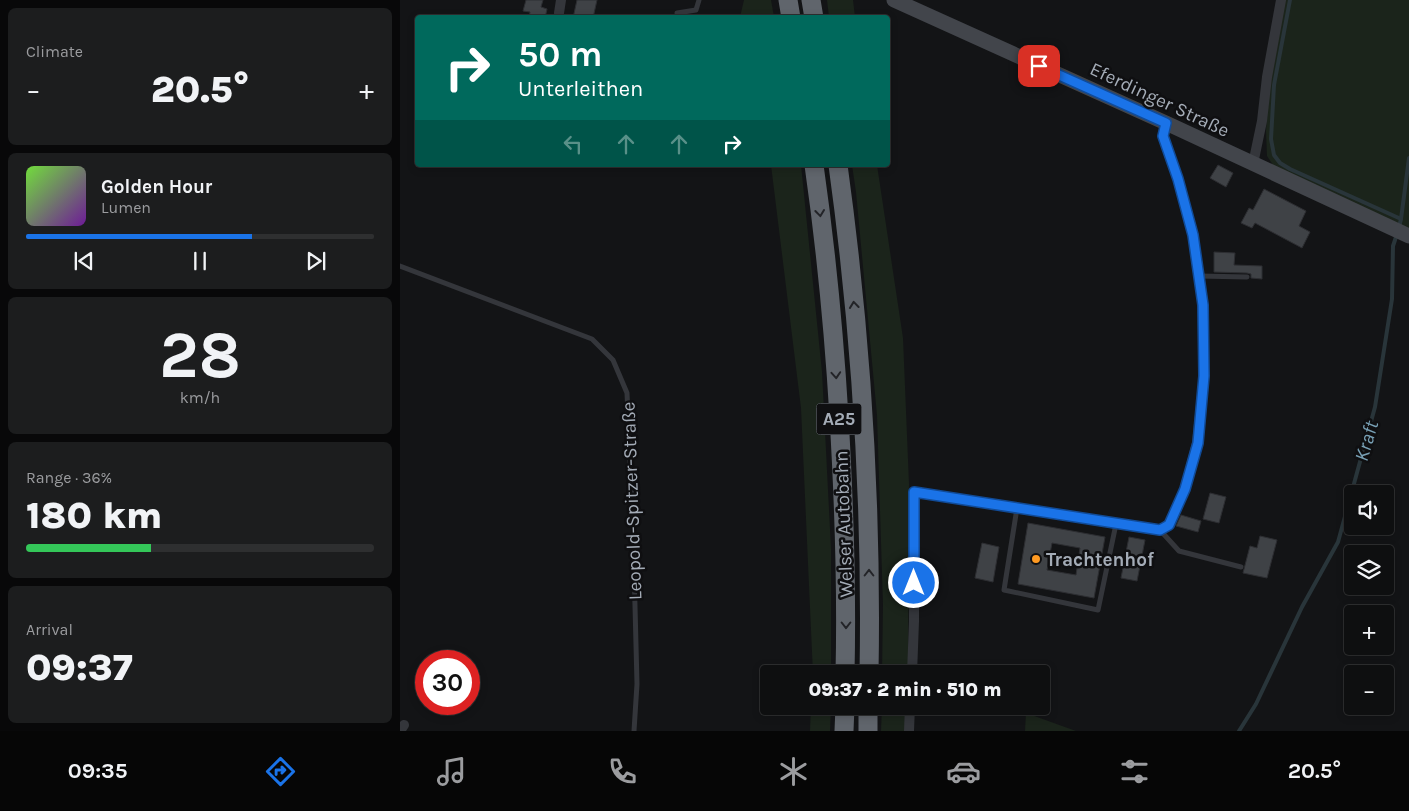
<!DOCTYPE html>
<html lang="en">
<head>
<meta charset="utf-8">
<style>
	:root { --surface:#0e0f10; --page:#1c1d1e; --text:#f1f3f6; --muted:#9b9c9f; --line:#2e2f30; --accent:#1a73e8 }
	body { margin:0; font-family:Karla,sans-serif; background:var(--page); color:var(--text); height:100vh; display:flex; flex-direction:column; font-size:19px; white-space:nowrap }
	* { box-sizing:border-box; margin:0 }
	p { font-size:16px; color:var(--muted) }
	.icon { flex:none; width:28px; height:28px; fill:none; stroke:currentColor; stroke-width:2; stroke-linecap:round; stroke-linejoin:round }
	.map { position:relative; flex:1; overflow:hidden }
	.panel { display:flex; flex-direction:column; gap:8px; padding:8px; background:#080809; width:400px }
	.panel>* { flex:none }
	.banner { position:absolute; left:15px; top:15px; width:475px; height:152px; border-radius:5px; box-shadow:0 2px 8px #0003,0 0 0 1px var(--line); background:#00695c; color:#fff; overflow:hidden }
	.tools { position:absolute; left:944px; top:485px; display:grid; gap:10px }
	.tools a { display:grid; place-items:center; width:50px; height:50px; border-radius:5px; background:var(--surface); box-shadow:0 2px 8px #0003,0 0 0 1px var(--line); font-size:25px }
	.speed { position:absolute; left:15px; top:650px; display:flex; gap:10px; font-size:25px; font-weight:700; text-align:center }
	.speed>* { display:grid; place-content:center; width:65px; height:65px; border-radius:50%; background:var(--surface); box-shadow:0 2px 8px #0003,0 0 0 1px var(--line); line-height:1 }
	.speed .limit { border:8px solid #d22; background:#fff; color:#111 }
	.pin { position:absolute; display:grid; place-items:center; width:42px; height:42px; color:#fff; margin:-21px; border-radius:10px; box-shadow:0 2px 8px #0006 }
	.me { position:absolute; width:55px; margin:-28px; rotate:0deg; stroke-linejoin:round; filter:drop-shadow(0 0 4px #0008) }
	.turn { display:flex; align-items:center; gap:18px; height:105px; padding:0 20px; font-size:22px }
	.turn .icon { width:65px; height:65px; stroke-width:2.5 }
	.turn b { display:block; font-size:35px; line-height:42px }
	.lanes { display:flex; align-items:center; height:48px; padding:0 20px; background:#0003; justify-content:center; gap:25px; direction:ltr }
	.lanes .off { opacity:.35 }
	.big { font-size:38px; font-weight:800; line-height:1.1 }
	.panel .tile { flex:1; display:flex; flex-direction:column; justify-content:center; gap:8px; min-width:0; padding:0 18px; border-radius:8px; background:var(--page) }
	.panel .dial { align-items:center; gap:0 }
	.dial b { font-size:65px; line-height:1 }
	.song { display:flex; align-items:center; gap:15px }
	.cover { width:60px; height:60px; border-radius:8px; background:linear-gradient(135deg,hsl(100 70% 55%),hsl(280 70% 35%)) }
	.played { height:5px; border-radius:2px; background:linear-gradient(90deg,var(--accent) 65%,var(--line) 65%) }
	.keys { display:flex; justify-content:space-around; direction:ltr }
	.heat { display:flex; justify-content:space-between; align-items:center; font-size:28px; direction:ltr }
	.charge { height:8px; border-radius:4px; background:linear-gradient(90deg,#34c759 36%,var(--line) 0) }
	.trip { position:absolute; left:360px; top:665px; width:290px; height:50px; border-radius:5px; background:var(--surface); box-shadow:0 2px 8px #0003,0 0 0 1px var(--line); font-weight:800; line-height:50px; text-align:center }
	.menu { display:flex; height:80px; justify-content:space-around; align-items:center; background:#060606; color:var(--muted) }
	.menu .icon { width:35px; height:35px }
	.menu .current { color:var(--accent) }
	.menu b { font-size:22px; color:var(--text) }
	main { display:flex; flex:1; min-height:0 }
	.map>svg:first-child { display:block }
</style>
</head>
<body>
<main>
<section class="panel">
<div class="tile"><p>Climate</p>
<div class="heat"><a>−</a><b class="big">20.5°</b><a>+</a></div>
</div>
<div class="tile">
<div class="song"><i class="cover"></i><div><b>Golden Hour</b><p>Lumen</p></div></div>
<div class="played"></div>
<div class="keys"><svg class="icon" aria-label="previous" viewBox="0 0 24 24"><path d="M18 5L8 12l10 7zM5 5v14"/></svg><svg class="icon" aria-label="pause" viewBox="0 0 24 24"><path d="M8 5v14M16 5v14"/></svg><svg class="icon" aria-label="next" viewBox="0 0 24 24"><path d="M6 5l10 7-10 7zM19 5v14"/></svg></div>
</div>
<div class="tile dial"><b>28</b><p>km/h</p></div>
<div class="tile"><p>Range · 36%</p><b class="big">180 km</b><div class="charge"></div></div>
<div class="tile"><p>Arrival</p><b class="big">09:37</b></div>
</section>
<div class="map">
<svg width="1009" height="731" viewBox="0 0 1009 731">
	<rect width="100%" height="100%" fill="#131416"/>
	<g fill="#1b241b">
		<path d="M344 0H371L374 17H340Z"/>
		<path d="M427 0H453L455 17H429Z"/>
		<path d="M885 0H1009V228L875 168 867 156 866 131 869 83Z"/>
		<path d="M371 165H401L422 372 431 549V674H413L401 408Z"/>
		<path d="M452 165H477L503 338 509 484 508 674H482L483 605 477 415 456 192Z"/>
		<path d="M411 706H431L430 731H410Z"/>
		<path d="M482 706H507L506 731H481Z"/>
		<path d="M626 713 676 731H625Z"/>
	</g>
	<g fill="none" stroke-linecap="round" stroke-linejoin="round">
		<g stroke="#29353a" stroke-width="4">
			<path d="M890 0 874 85 871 139 874 155 880 163 890 169 1001 219"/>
			<path d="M999 227 1001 219 1009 158"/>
			<path d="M839 731 856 704 902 607 938 542 975 407 992 299 993 246 997 234"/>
		</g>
	</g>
	<g fill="#3f4246" stroke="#2d2e32" fill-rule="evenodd">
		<path d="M126 0H143L141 7 147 9 145 18H129L130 12 123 11Z"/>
		<path d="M177 0H197L193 18H173Z"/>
		<path d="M818 165 833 173 826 187 810 178Z"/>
		<path d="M864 189 906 211 899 226 910 232 902 248 855 223 852 228 841 223 849 208 853 210Z"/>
		<path d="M814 252 835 253 834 265 862 266V279L851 278V274L847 273 814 272Z"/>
		<path d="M810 493 826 497 819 523 803 519Z"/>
		<path d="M781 515 801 521 798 532 776 526Z"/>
		<path d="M628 523 705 537 694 598 618 584ZM652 543 680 548 676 575 647 570Z"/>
		<path d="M860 536 877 540 867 578 843 573 850 546 857 548Z"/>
		<path d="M729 537 745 540 737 581 721 578Z"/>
		<path d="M582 543 599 547 593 582 575 578Z"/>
	</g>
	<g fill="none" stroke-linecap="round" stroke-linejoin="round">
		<g stroke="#34363b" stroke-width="5">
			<path d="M277 13 296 10 299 0"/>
			<path d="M0 266 192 339 213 360 227 393 233 528 237 684 234 731"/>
			<path d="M799 276 847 277"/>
			<path d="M617 508 604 590 698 610 716 524"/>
			<path d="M760 530 779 551 841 567"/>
		</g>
		<g stroke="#34363b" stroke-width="10">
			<path d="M159 13 161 0"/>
			<path d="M853 164 862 121 867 77 881 0"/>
			<path d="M512 674 514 621V492L751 529 760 530 769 525 785 489 797 443 804 376 803 305 793 235 778 179 763 136 766 123"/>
			<path d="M0 731 4 725"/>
			<path d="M509 731 510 706"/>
		</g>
		<path stroke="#42454b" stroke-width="15" d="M494 0 766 123 1009 236"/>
		<g stroke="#60656c" stroke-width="19">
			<path d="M388 0 391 18"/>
			<path d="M411 0 414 18"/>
			<path d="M414 165C426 249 434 333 439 417 444 502 447 588 445 674"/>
			<path d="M438 165C461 332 472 505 469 674"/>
			<path d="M444 731 445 706"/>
			<path d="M468 731V706"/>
		</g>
	</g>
	<defs><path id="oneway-chevron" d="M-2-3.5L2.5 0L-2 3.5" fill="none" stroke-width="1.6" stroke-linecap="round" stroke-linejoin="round" transform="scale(1.25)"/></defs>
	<g stroke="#232428">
		<use href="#oneway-chevron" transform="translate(420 213) rotate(83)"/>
		<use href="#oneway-chevron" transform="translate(454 305) rotate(-96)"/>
		<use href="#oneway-chevron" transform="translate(436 375) rotate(86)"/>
		<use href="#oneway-chevron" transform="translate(469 573) rotate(-90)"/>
		<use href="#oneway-chevron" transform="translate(446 625) rotate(90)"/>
	</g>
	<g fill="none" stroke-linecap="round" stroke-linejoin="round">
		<g stroke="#114b97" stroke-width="12">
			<path id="route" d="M514 583V492L760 530 769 525 785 489 798 443 804 376 803 305 793 235 778 179 763 136 766 123 639 66"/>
		</g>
		<use href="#route" stroke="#1a73e8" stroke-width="9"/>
	</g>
	<circle fill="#ff9a22" stroke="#0f0f11" stroke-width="2" cx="636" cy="559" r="5"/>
	<g text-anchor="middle" stroke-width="5" stroke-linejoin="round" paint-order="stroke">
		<rect fill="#0f0f11" stroke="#777d85" stroke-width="1" x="416.5" y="403.5" width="45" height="31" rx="4"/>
		<g font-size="18" font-weight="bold" fill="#a4acb7">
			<text x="439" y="425">A25</text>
		</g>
		<g font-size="19" fill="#a4acb7" stroke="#0f0f11">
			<text transform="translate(760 99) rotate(25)" y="7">Eferdinger Straße</text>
			<text transform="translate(231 501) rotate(-92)" y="7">Leopold-Spitzer-Straße</text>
			<text transform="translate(443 524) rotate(-92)" y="7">Welser Autobahn</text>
		</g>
		<g font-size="19" font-weight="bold" fill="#a4acb7" stroke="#0f0f11" text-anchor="start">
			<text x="646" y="566">Trachtenhof</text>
		</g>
		<g font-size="20" font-style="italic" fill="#78a0b5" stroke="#0f0f11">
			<text transform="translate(966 441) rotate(-74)" y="7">Kraft</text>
		</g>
	</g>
</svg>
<div class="tools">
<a><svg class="icon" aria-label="sound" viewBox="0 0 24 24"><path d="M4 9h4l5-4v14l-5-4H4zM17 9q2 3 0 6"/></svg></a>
<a><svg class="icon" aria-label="layers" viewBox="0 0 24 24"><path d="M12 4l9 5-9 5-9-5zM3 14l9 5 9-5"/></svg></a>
<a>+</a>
<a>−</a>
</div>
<div class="speed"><div class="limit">30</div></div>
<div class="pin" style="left:639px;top:66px;background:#d93025"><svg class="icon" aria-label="arrive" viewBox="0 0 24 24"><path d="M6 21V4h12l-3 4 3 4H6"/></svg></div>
<svg class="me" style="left:514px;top:583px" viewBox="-20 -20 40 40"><circle r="17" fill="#1a73e8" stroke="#fff" stroke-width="3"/><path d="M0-11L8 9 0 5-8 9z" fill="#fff"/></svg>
<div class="trip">09:37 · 2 min · 510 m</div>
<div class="banner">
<div class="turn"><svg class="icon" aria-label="right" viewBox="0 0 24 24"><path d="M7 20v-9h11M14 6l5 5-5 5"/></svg><div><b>50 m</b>Unterleithen</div></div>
<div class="lanes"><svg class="icon off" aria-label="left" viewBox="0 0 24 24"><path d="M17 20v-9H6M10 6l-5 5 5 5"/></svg><svg class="icon off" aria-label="ahead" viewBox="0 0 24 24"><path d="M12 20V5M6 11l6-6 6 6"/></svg><svg class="icon off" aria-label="ahead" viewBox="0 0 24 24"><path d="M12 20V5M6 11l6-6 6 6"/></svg><svg class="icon" aria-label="right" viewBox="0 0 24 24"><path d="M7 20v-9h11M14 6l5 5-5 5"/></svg></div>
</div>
</div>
</main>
<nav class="menu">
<b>09:35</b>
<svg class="icon current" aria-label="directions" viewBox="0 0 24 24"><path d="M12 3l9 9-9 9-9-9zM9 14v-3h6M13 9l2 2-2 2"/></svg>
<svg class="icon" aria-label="music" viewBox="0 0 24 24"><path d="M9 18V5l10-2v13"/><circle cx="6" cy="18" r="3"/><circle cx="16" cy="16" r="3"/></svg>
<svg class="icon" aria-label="phone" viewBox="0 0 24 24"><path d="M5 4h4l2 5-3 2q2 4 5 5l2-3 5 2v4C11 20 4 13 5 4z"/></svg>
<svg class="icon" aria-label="climate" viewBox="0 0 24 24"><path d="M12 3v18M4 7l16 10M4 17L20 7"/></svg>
<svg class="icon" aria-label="car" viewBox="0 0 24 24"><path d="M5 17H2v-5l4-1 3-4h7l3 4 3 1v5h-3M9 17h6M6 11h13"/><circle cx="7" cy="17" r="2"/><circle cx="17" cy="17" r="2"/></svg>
<svg class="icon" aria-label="filters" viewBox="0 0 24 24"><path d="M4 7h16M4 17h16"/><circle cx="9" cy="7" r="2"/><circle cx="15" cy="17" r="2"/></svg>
<b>20.5°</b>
</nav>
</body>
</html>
